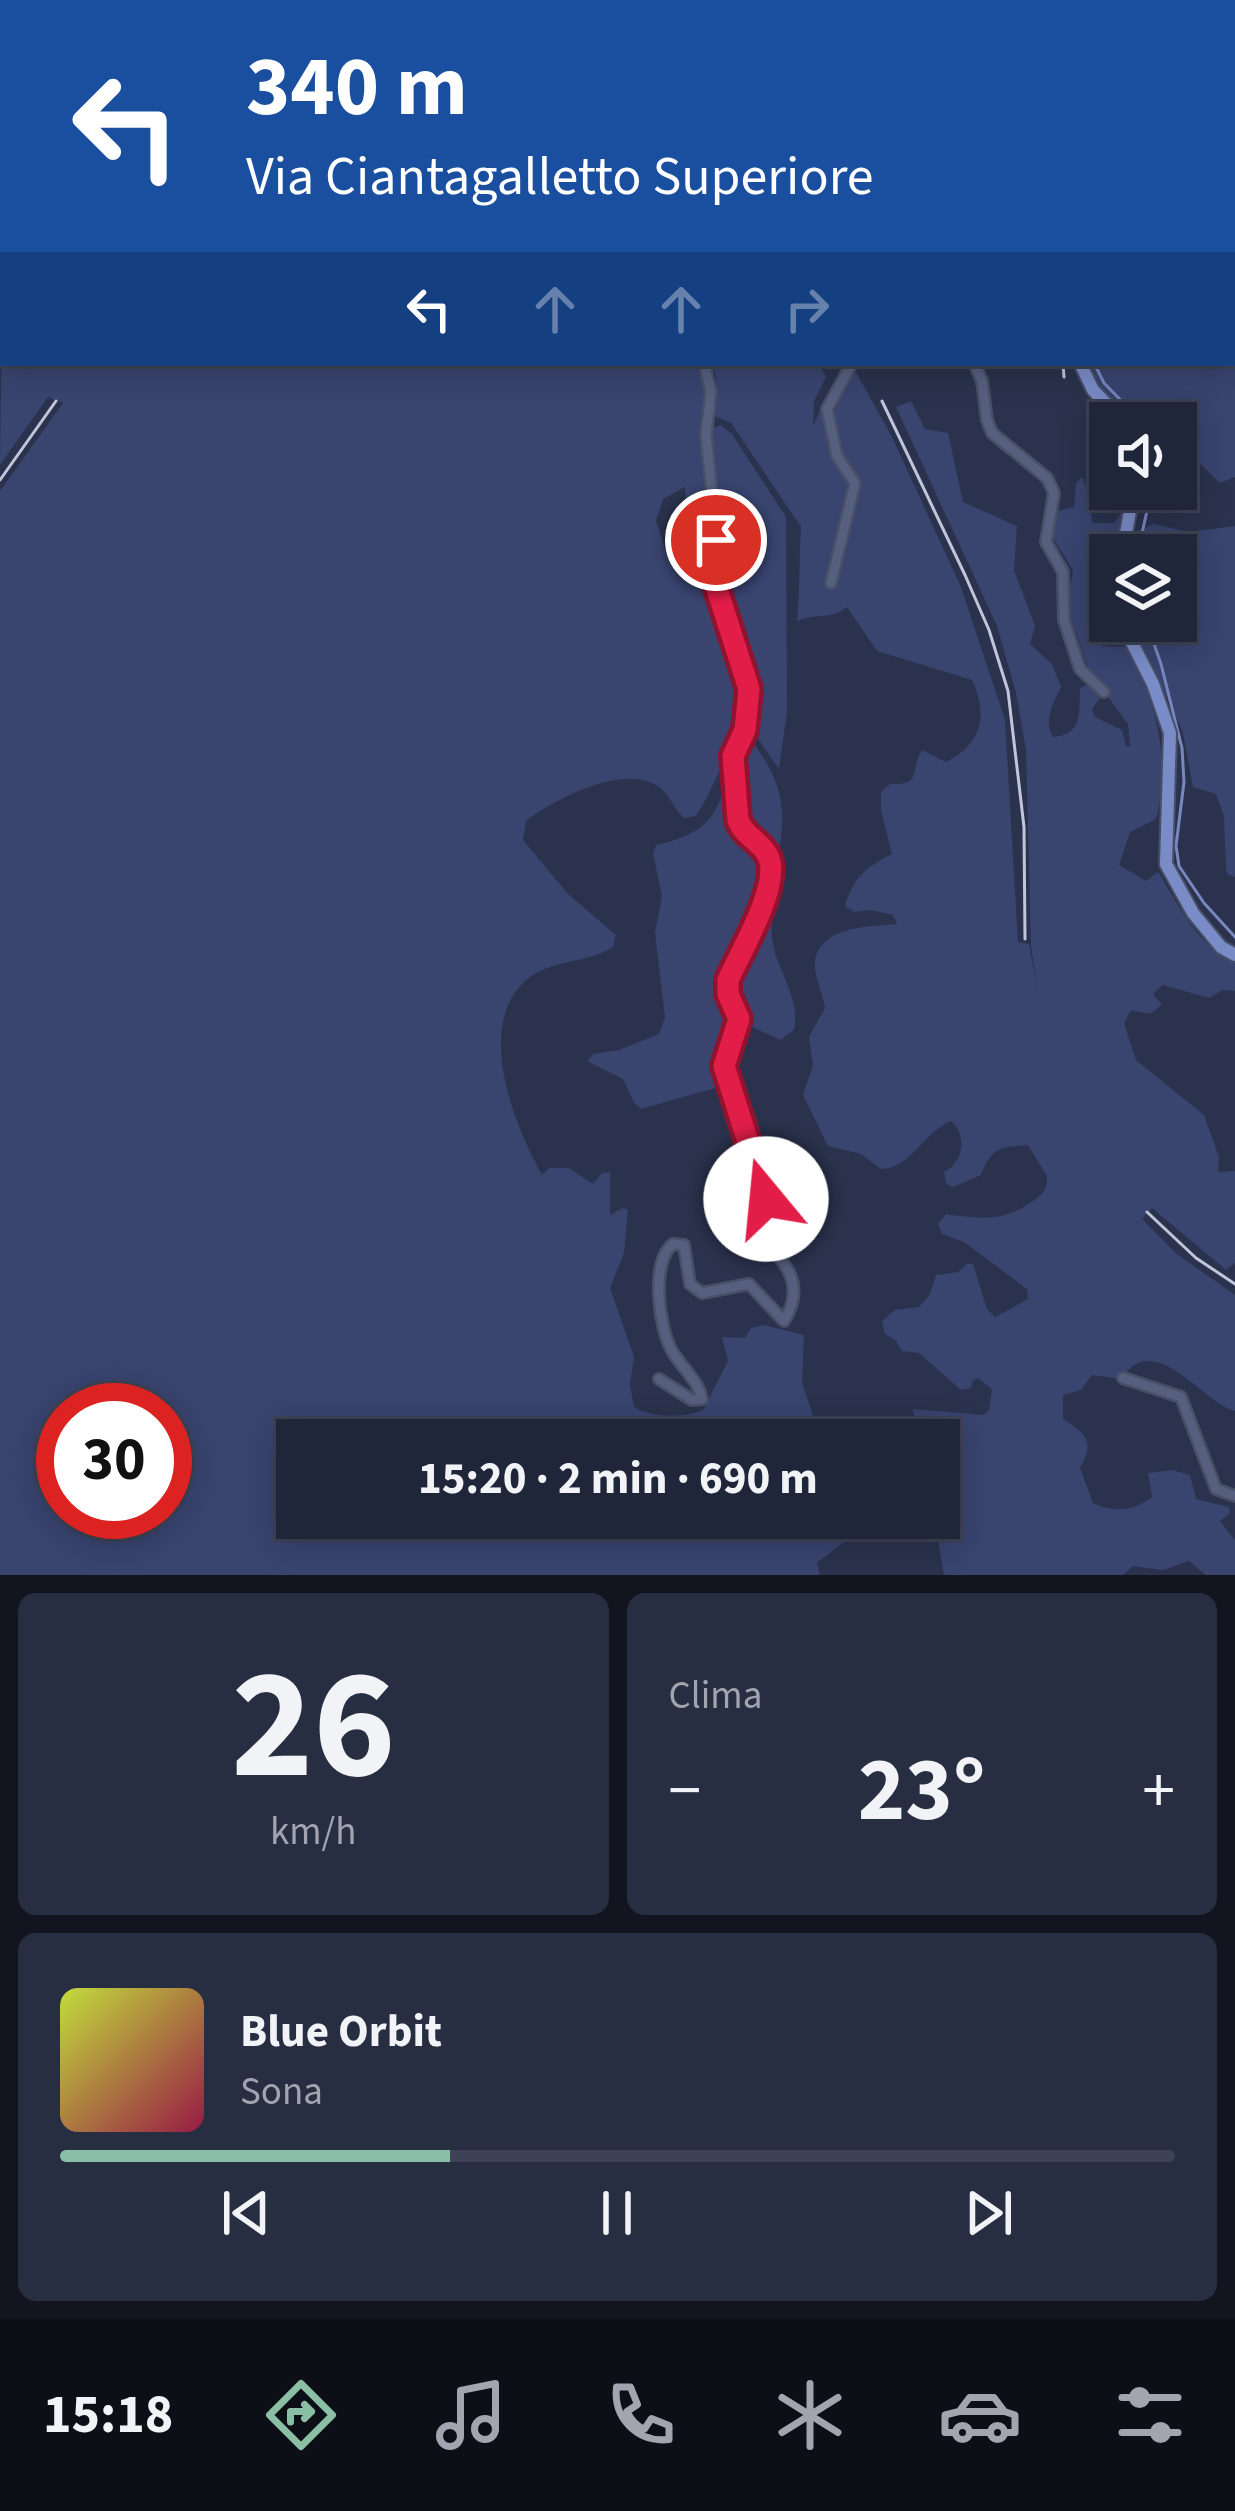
<!DOCTYPE html>
<html lang="it">
<head>
<meta charset="utf-8">
<style>
	:root { --surface:#20263a; --page:#282e42; --text:#f1f3f6; --muted:#a2a5af; --line:#3d4354; --accent:#8abfa5 }
	body { margin:0; font-family:"Source Sans 3",sans-serif; background:var(--page); color:var(--text); height:100vh; display:flex; flex-direction:column; font-size:45px; white-space:nowrap }
	* { box-sizing:border-box; margin:0 }
	p { font-size:39px; color:var(--muted) }
	.icon { flex:none; width:66px; height:66px; fill:none; stroke:currentColor; stroke-width:2; stroke-linecap:round; stroke-linejoin:round }
	.map { position:relative; height:1575px; overflow:hidden }
	.drawer { display:flex; flex-direction:column; gap:18px; padding:18px; background:#121520; flex:1 }
	.drawer>* { flex:none }
	.guide { position:absolute; left:0px; top:0px; width:1236px; height:366px; box-shadow:0 6px 30px #0003,0 0 0 3px var(--line); background:#1a4fa0; color:#fff; overflow:hidden }
	.buttons { position:absolute; left:1089px; top:402px; display:grid; gap:24px }
	.buttons a { display:grid; place-items:center; width:108px; height:108px; border-radius:0px; background:var(--surface); box-shadow:0 6px 30px #0003,0 0 0 3px var(--line); font-size:60px }
	.speed { position:absolute; left:36px; top:1383px; display:flex; gap:24px; font-size:60px; font-weight:700; text-align:center }
	.speed>* { display:grid; place-content:center; width:156px; height:156px; border-radius:50%; background:var(--surface); box-shadow:0 6px 30px #0003,0 0 0 3px var(--line); line-height:1 }
	.speed .limit { border:18px solid #d22; background:#fff; color:#111 }
	.pin { position:absolute; display:grid; place-items:center; width:102px; height:102px; color:#fff; margin:-51px; border:6px solid #fff; border-radius:50%; box-shadow:0 3px 12px #0007 }
	.me { position:absolute; width:132px; margin:-66px; rotate:343deg; stroke-linejoin:round; filter:drop-shadow(0 0 9px #0008) }
	.turn { display:flex; align-items:center; gap:42px; height:252px; padding:0 48px; font-size:54px }
	.turn .icon { width:156px; height:156px; stroke-width:2.5 }
	.turn b { display:block; font-size:84px; line-height:102px }
	.lanes { display:flex; align-items:center; height:114px; padding:0 48px; background:#0003; justify-content:center; gap:60px; direction:ltr }
	.lanes .off { opacity:.35 }
	.big { font-size:90px; font-weight:700; line-height:1.1 }
	.drawer .card { flex:1; display:flex; flex-direction:column; justify-content:center; gap:18px; min-width:0; padding:0 42px; border-radius:18px; background:var(--page) }
	.drawer .dial { align-items:center; gap:0 }
	.dial b { font-size:156px; line-height:1 }
	.song { display:flex; align-items:center; gap:36px }
	.cover { width:144px; height:144px; border-radius:18px; background:linear-gradient(135deg,hsl(70 70% 55%),hsl(340 70% 35%)) }
	.played { height:12px; border-radius:6px; background:linear-gradient(90deg,var(--accent) 35%,var(--line) 35%) }
	.keys { display:flex; justify-content:space-around; direction:ltr }
	.heat { display:flex; justify-content:space-between; align-items:center; font-size:66px; direction:ltr }
	.drawer .tiles { flex:1; display:grid; gap:18px; grid-template-columns:1fr 1fr }
	.card:last-child { grid-column:span 2 }
	.trip { position:absolute; left:276px; top:1419px; width:684px; height:120px; border-radius:0px; background:var(--surface); box-shadow:0 6px 30px #0003,0 0 0 3px var(--line); font-weight:700; line-height:120px; text-align:center }
	.menu { display:flex; height:192px; justify-content:space-around; align-items:center; background:#0d0f17; color:var(--muted) }
	.menu .icon { width:84px; height:84px }
	.menu .on { color:var(--accent) }
	.menu b { font-size:54px; color:var(--text) }
	.map>svg:first-child { display:block }
</style>
</head>
<body>
<div class="map">
<svg width="1235" height="1575" viewBox="0 0 1235 1575">
	<rect width="100%" height="100%" fill="#2a324d"/>
	<g fill="#39446f" fill-rule="evenodd">
		<path d="M1119 0H1235V477L1220 483 1193 457 1176 449V423H1135L1093 381 1086 363H1233V3Z"/>
		<path d="M3 234V363L700 364 706 384 704 461 710 537 707 544 700 542 686 520 685 487 663 499 656 521 668 559 692 565 711 552C716 571 709 588 714 607 719 628 732 647 739 668 751 704 717 784 696 816L684 818C675 810 670 796 660 788 627 761 554 799 526 821L523 840 568 894 616 935 613 947C587 964 549 959 525 981 475 1027 514 1125 542 1175L549 1168H569L593 1184 602 1173 610 1172V1215L623 1208 628 1210 624 1253 610 1288 634 1357 630 1385 634 1407C652 1418 684 1418 703 1410L728 1361 722 1337 745 1338 751 1328 763 1325 804 1335 802 1383 818 1431 815 1440H297V1518H821L845 1541 817 1563 820 1575H0V491L63 403 48 397 0 465ZM63 1410H165V1512H63Z"/>
		<path d="M711 363H818L826 377 814 401 813 426 828 393 839 390 856 372 892 437 961 587 1005 720 1018 942 1029 944 1038 993 1031 946 1026 750 1016 693 997 626 896 407 911 401 925 429 948 433 963 502 1017 526 1014 570 1035 626 1030 644 1052 664 1061 687C1053 704 1043 720 1053 737 1083 735 1079 711 1080 688L1091 683 1100 698 1092 709 1095 717 1122 730 1126 746 1130 747 1128 724 1089 671 1067 606 1073 570 1053 538 1058 511 1074 507 1076 483 1082 477 1090 498 1092 523H1114L1125 508 1123 535 1093 537 1087 549C1088 575 1110 587 1110 613L1090 620 1089 625 1102 646 1129 647C1155 699 1172 762 1156 819L1130 832 1119 865 1146 881 1158 872C1177 902 1200 950 1235 962V991L1223 990 1209 998 1163 985 1153 994 1162 1005 1150 1014 1131 1010 1124 1023 1136 1060 1204 1115 1219 1157 1218 1172 1235 1171V1263L1226 1270 1152 1208 1142 1219 1177 1254 1235 1295V1411C1206 1404 1167 1345 1134 1365 1128 1369 1125 1375 1120 1379L1092 1375 1081 1390 1063 1395V1419C1087 1434 1095 1442 1080 1468L1093 1503C1113 1513 1134 1511 1152 1497L1148 1473 1172 1470 1190 1475 1196 1499 1229 1507 1230 1513 1220 1521 1235 1540V1575H1206L1189 1561 1163 1570 1133 1566 1123 1575H944L934 1518H939V1440H918L913 1409 984 1415 989 1410 992 1389 978 1378 973 1380 971 1388 961 1390 919 1353 902 1351 895 1340 885 1334 882 1321 895 1310 919 1307 930 1294 936 1275 958 1272 967 1264H973L987 1309 995 1317 1028 1299 1027 1289 964 1242 942 1234 938 1224 946 1214C980 1219 1004 1222 1033 1201 1044 1193 1047 1190 1047 1176L1028 1145C1000 1147 991 1148 981 1175L953 1187 946 1184 944 1172C963 1163 968 1135 951 1121 925 1131 910 1169 881 1169L861 1154 828 1146 803 1095 813 1065 809 1037 825 1008C823 994 813 974 815 961 821 925 870 927 897 924L893 915 871 910 854 912 845 906C852 879 867 866 892 854L881 811V792L890 784C923 785 909 772 922 750L946 762C981 744 989 717 972 680L877 651 847 607C831 620 815 613 797 621 800 591 799 560 801 527L731 423 714 416 716 376Z"/>
		<path d="M721 425 732 434 786 517 787 712 779 769 752 730 751 669 726 605 712 445 713 428Z"/>
		<path d="M1153 524 1189 532 1235 526V877L1228 875 1226 869 1224 816 1216 794 1193 787 1183 733 1171 704 1144 660 1134 621H1176V555H1132L1136 532Z"/>
		<path d="M748 736C779 776 790 806 777 857 768 848 756 838 750 826 736 803 737 759 748 736Z"/>
		<path d="M728 774 732 804 768 866 765 889 725 978 734 1017 731 1035 720 1043 726 1085 641 1109 634 1103 623 1079 587 1061 593 1054 619 1050 659 1034 665 1017 655 933 662 896 653 854 656 845C703 834 716 822 728 774Z"/>
		<path d="M777 873C785 893 769 915 772 938 776 971 801 996 794 1030L780 1040 748 1025C717 970 756 948 772 899 775 889 772 882 777 873Z"/>
	</g>
	<g fill="none" stroke-linecap="round" stroke-linejoin="round">
		<g stroke="#7987bf" stroke-width="3">
			<path d="M1064 3V0"/>
			<path d="M1094 363 1104 383 1143 423"/>
			<path d="M1137 555 1152 489"/>
			<path d="M1146 621 1161 664 1182 748 1184 782 1176 846 1179 866 1204 903 1235 937"/>
		</g>
		<g stroke="#494f67" stroke-width="14">
			<g id="minor">
				<path d="M571 0 572 3"/>
				<path d="M945 0 946 3"/>
				<path d="M355 3 356 0"/>
				<path d="M670 3 671 0"/>
				<path d="M706 3V0"/>
				<path d="M874 3 875 0"/>
				<path d="M974 363 982 381 987 420 992 433 1047 478 1054 493 1046 542 1063 572 1064 620 1080 669 1104 692"/>
				<path d="M831 583 855 483 837 456 827 409 852 363"/>
				<path d="M1123 1378 1181 1397 1216 1489 1235 1496"/>
				<path d="M659 1379 692 1400 702 1399C698 1380 682 1368 672 1351 659 1328 650 1262 673 1244L684 1245 690 1284 702 1293 749 1284 784 1321C807 1284 785 1257 754 1238L766 1199 724 1066 739 1019 728 994V980C740 952 780 888 770 859 765 847 753 842 745 833 732 817 732 781 733 761 734 734 754 714 747 681 739 641 712 608 719 566L706 434 711 392 704 363"/>
			</g>
		</g>
		<g stroke="#494f67" stroke-width="16">
			<g id="major">
				<path d="M165 0V3"/>
				<path d="M1051 3 1052 0"/>
				<path d="M0 185 3 184"/>
				<path d="M1080 363 1093 390 1125 423"/>
				<path d="M1122 555 1134 489"/>
				<path d="M1121 621 1153 684 1170 733 1166 864 1193 913 1221 947 1235 955"/>
			</g>
		</g>
		<use href="#minor" stroke="#56607e" stroke-width="9"/>
		<use href="#major" stroke="#7a8cc7" stroke-width="12"/>
		<g stroke="#c0c6da" stroke-width="3">
			<path d="M120 3 122 0"/>
			<path d="M1063 363 1064 377"/>
			<path d="M882 401 965 575 989 630 1008 691 1024 827 1025 939"/>
			<path d="M0 480 56 401"/>
			<path d="M1147 1212 1196 1258 1235 1284"/>
		</g>
	</g>
	<g fill="none" stroke-linecap="round" stroke-linejoin="round">
		<g stroke="#92132f" stroke-width="30">
			<path id="route" d="M716 540V586L749 689 745 730 733 756 738 820C744 837 761 841 768 856 782 883 740 953 728 980V994L739 1019 724 1066 766 1199"/>
		</g>
		<use href="#route" stroke="#e11d48" stroke-width="21"/>
	</g>
</svg>
<div class="buttons">
<a><svg class="icon" aria-label="sound" viewBox="0 0 24 24"><path d="M4 9h4l5-4v14l-5-4H4zM17 9q2 3 0 6"/></svg></a>
<a><svg class="icon" aria-label="layers" viewBox="0 0 24 24"><path d="M12 4l9 5-9 5-9-5zM3 14l9 5 9-5"/></svg></a>
</div>
<div class="speed"><div class="limit">30</div></div>
<div class="pin" style="left:716px;top:540px;background:#d93025"><svg class="icon" aria-label="arrive" viewBox="0 0 24 24"><path d="M6 21V4h12l-3 4 3 4H6"/></svg></div>
<svg class="me" style="left:766px;top:1199px" viewBox="-20 -20 40 40"><circle r="19" fill="#fff"/><path d="M0-13L10 11 0 6-10 11z" fill="#e11d48"/></svg>
<div class="trip">15:20 · 2 min · 690 m</div>
<div class="guide">
<div class="turn"><svg class="icon" aria-label="left" viewBox="0 0 24 24"><path d="M17 20v-9H6M10 6l-5 5 5 5"/></svg><div><b>340 m</b>Via Ciantagalletto Superiore</div></div>
<div class="lanes"><svg class="icon" aria-label="left" viewBox="0 0 24 24"><path d="M17 20v-9H6M10 6l-5 5 5 5"/></svg><svg class="icon off" aria-label="ahead" viewBox="0 0 24 24"><path d="M12 20V5M6 11l6-6 6 6"/></svg><svg class="icon off" aria-label="ahead" viewBox="0 0 24 24"><path d="M12 20V5M6 11l6-6 6 6"/></svg><svg class="icon off" aria-label="right" viewBox="0 0 24 24"><path d="M7 20v-9h11M14 6l5 5-5 5"/></svg></div>
</div>
</div>
<section class="drawer">
<div class="tiles">
<div class="card dial"><b>26</b><p>km/h</p></div>
<div class="card"><p>Clima</p>
<div class="heat"><a>−</a><b class="big">23°</b><a>+</a></div>
</div>
<div class="card">
<div class="song"><i class="cover"></i><div><b>Blue Orbit</b><p>Sona</p></div></div>
<div class="played"></div>
<div class="keys"><svg class="icon" aria-label="previous" viewBox="0 0 24 24"><path d="M18 5L8 12l10 7zM5 5v14"/></svg><svg class="icon" aria-label="pause" viewBox="0 0 24 24"><path d="M8 5v14M16 5v14"/></svg><svg class="icon" aria-label="next" viewBox="0 0 24 24"><path d="M6 5l10 7-10 7zM19 5v14"/></svg></div>
</div>
</div>
</section>
<nav class="menu">
<b>15:18</b>
<svg class="icon on" aria-label="directions" viewBox="0 0 24 24"><path d="M12 3l9 9-9 9-9-9zM9 14v-3h6M13 9l2 2-2 2"/></svg>
<svg class="icon" aria-label="music" viewBox="0 0 24 24"><path d="M9 18V5l10-2v13"/><circle cx="6" cy="18" r="3"/><circle cx="16" cy="16" r="3"/></svg>
<svg class="icon" aria-label="phone" viewBox="0 0 24 24"><path d="M5 4h4l2 5-3 2q2 4 5 5l2-3 5 2v4C11 20 4 13 5 4z"/></svg>
<svg class="icon" aria-label="climate" viewBox="0 0 24 24"><path d="M12 3v18M4 7l16 10M4 17L20 7"/></svg>
<svg class="icon" aria-label="car" viewBox="0 0 24 24"><path d="M5 17H2v-5l4-1 3-4h7l3 4 3 1v5h-3M9 17h6M6 11h13"/><circle cx="7" cy="17" r="2"/><circle cx="17" cy="17" r="2"/></svg>
<svg class="icon" aria-label="filters" viewBox="0 0 24 24"><path d="M4 7h16M4 17h16"/><circle cx="9" cy="7" r="2"/><circle cx="15" cy="17" r="2"/></svg>
</nav>
</body>
</html>
